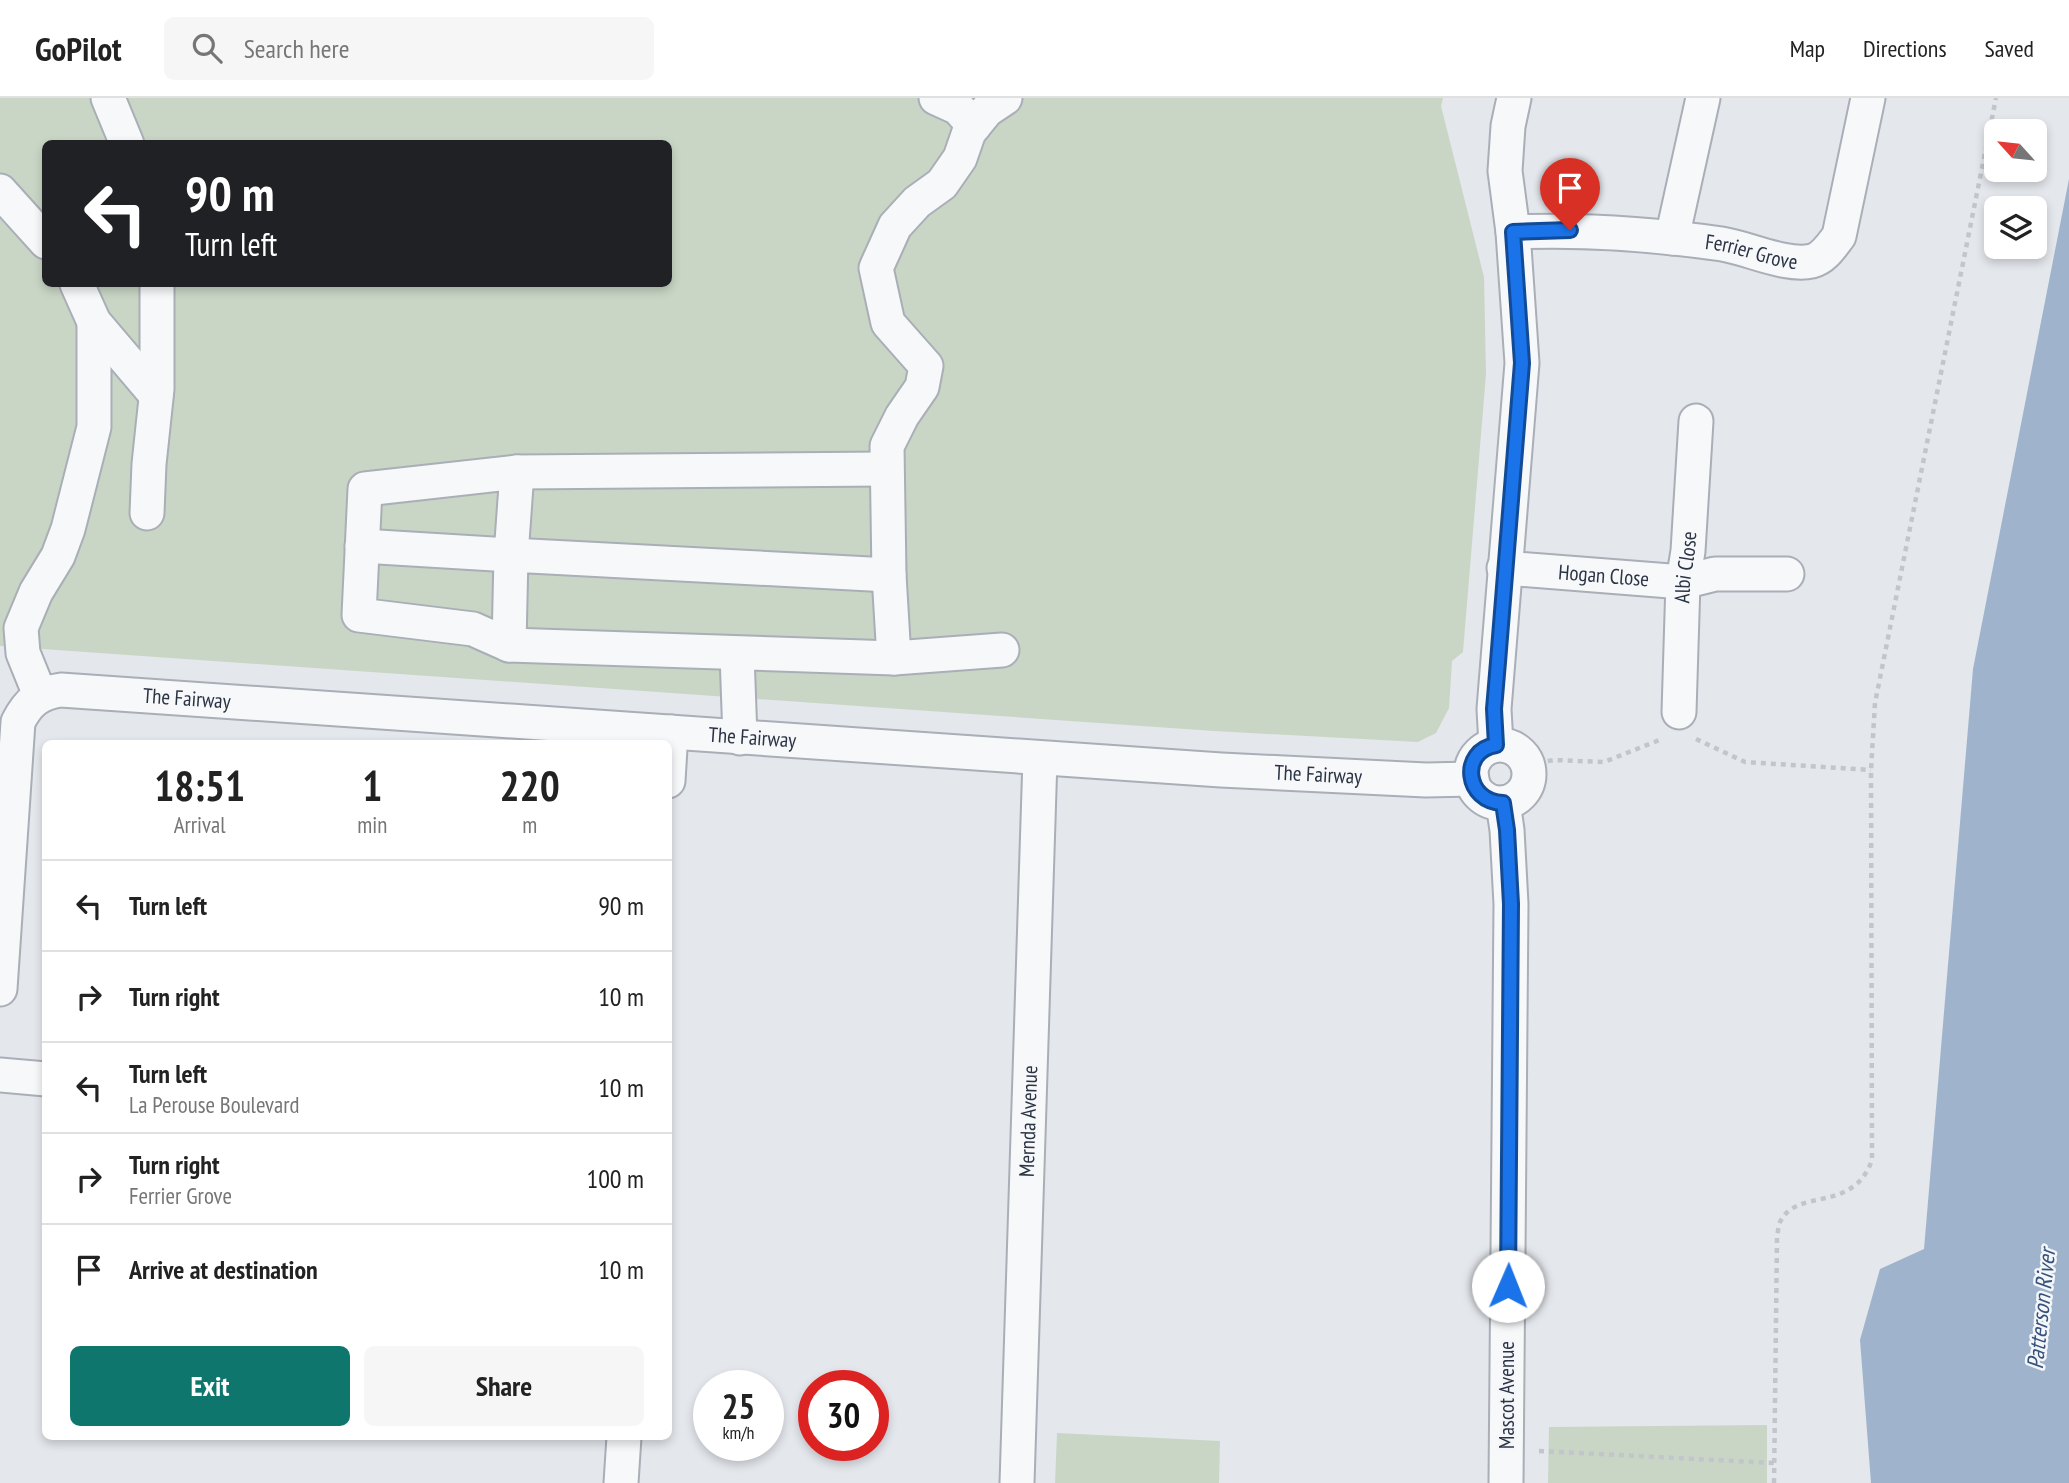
<!DOCTYPE html>
<html lang="en">
<head>
<meta charset="utf-8">
<style>
  :root { --surface:#fff; --page:#f6f6f6; --text:#222; --muted:#767676; --line:#e0e0e0; --accent:#0f766e }
  body { margin:0; font-family:"PT Sans Narrow",sans-serif; background:var(--page); color:var(--text); height:100vh; display:flex; flex-direction:column; font-size:26px; white-space:nowrap }
  * { box-sizing:border-box; margin:0 }
  p { font-size:23px; color:var(--muted) }
  .icon { flex:none; width:38px; height:38px; fill:none; stroke:currentColor; stroke-width:2; stroke-linecap:round; stroke-linejoin:round }
  .map { position:relative; flex:1; overflow:hidden }
  .panel { position:absolute; left:42px; top:642px; width:630px; height:700px; display:flex; flex-direction:column; background:var(--surface); border-radius:10px; box-shadow:0 4px 10px #0003 }
  .panel>* { flex:none }
  .banner { position:absolute; left:42px; top:42px; width:630px; height:147px; border-radius:10px; box-shadow:0 4px 10px #0003; background:#202124; color:#fff; overflow:hidden }
  .needle { width:46px; rotate:297deg }
  .tools { position:absolute; left:1984px; top:21px; display:grid; gap:14px }
  .tools a { display:grid; place-items:center; width:63px; height:63px; border-radius:10px; background:var(--surface); box-shadow:0 4px 10px #0003; font-size:35px }
  .speed { position:absolute; left:693px; top:1272px; display:flex; gap:14px; font-size:35px; font-weight:700; text-align:center }
  .speed>* { display:grid; place-content:center; width:91px; height:91px; border-radius:50%; background:var(--surface); box-shadow:0 4px 10px #0003; line-height:1 }
  .speed small { font-size:18px; font-weight:400 }
  .speed .limit { border:10px solid #d22; background:#fff; color:#111 }
  .pin { position:absolute; display:grid; place-items:center; width:60px; height:60px; color:#fff; margin:-72px -30px; border-radius:50% 50% 50% 0; rotate:-45deg; box-shadow:0 0 7px #0007 }
  .pin .icon { rotate:45deg }
  .me { position:absolute; width:77px; margin:-38px; rotate:1deg; stroke-linejoin:round; filter:drop-shadow(0 0 5px #0008) }
  .turn { display:flex; align-items:center; gap:24px; height:147px; padding:0 28px; font-size:32px }
  .turn .icon { width:91px; height:91px; stroke-width:2.5 }
  .turn b { display:block; font-size:49px; line-height:60px }
  .eta { display:flex; justify-content:space-evenly; align-items:center; height:119px; text-align:center }
  .eta b { font-size:42px; font-weight:800; line-height:49px }
  .primary-button { display:flex; gap:14px; margin-top:auto; padding:14px 28px }
  .primary-button a { flex:1; height:80px; border-radius:10px; background:var(--accent); color:#fff; font-size:28px; font-weight:800; line-height:80px; text-align:center }
  .primary-button a+a { background:var(--page); color:var(--text) }
  ul { padding:0; list-style:none }
  li { display:flex; align-items:center; gap:21px; height:91px; padding:0 28px; border-top:2px solid var(--line) }
  li div { flex:1 }
  li b { display:block; font-size:26px }
  li em { font-style:normal }
  header { display:flex; align-items:center; gap:42px; box-sizing:border-box; height:98px; padding:0 35px; background:var(--surface); border-bottom:2px solid var(--line) }
  header strong { font-size:33px }
  nav { display:flex; gap:38px; margin-inline-start:auto; font-size:24px }
  .search { width:490px; height:63px; background:var(--page); display:flex; align-items:center; gap:18px; box-sizing:border-box; padding:0 24px; border-radius:10px; color:var(--muted); font-size:26px }
  .map>svg:first-child { display:block }
  .green { fill:#c9d6c5; fill-rule:evenodd }
  .water { fill:#9fb4cc }
  .lines { fill:none; stroke-linecap:round; stroke-linejoin:round }
  .minor-casing { stroke:#a9aeb7; stroke-width:37 }
  .path { stroke:#c2c5cb; stroke-width:4.5; stroke-dasharray:5 5; stroke-linecap:butt }
  .minor { stroke:#f7f8fa; stroke-width:33 }
  .route-casing { stroke:#114b97; stroke-width:18 }
  .route { stroke:#1a73e8; stroke-width:12 }
  .labels { text-anchor:middle; stroke-width:5; stroke-linejoin:round; paint-order:stroke }
  .street-label { font-size:21px; fill:#2b3445; stroke:#f4f6f9 }
  .water-label { font-size:23px; font-style:italic; fill:#34527a; stroke:#f4f6f9 }
</style>
</head>
<body>
<header>
<strong>GoPilot</strong>
<div class="search"><svg class="icon" aria-label="search" viewBox="0 0 24 24"><circle cx="10" cy="10" r="6"/><path d="M15 15l6 6"/></svg>Search here</div>
<nav><a>Map</a><a>Directions</a><a>Saved</a></nav>
</header>
<div class="map">
<svg width="2069" height="1385" viewBox="0 0 2069 1385">
  <rect width="100%" height="100%" fill="#e4e7ec"/>
  <path class="green" d="M0,0h1443l-2,8 43,171 2,97 -23,278 -11,9 -3,47 -13,25 -18,9 -204,-11 -1214,-85zM46,46h622v140h-622z
    M1767,1327v58h-219l1,-56z
    M1057,1335l163,8 -1,42h-164z"/>
  <path class="water" d="M2069,81v1304h-198l-11,-143 20,-71 44,-20 49,-580z"/>
  <g class="lines">
    <defs>
      <g id="minor">
        <path d="M108,0l19,46"/>
        <path d="M936,0l22,10 16,18"/>
        <path d="M0,93l46,51"/>
        <path id="s1" d="M1513,134c70,-3 139,2 209,12 26,4 64,23 90,17 12,-3 20,-16 27,-25l29,-138"/>
        <path d="M1672,140l31,-140"/>
        <path d="M77,186l17,38 62,73"/>
        <path d="M886,371l-369,3 -152,17 -6,126 114,14 36,16 385,13 108,-8"/>
        <path d="M147,415l2,-49 8,-75v-105"/>
        <path d="M362,448l149,9 6,-83"/>
        <path id="s2" d="M1504,470l179,14 32,-8h72"/>
        <path d="M509,547l2,-90 378,20"/>
        <path d="M737,556l3,84"/>
        <path d="M894,560l-5,-83 -2,-129 15,-30 20,-29 4,-21 -38,-43 -12,-55 19,-42 22,-24 25,-18 18,-26 9,-26 18,-22 18,-12"/>
        <path d="M40,597l-17,-42 -2,-25 15,-36 22,-36 10,-27 26,-102v-105"/>
        <path id="s3" d="M1679,614l4,-130 5,-31 8,-130"/>
        <path d="M1496,647l-2,-36 28,-346 -9,-131 -8,-61 3,-45 6,-28"/>
        <circle cx="1500" cy="676" r="29"/>
        <path d="M668,683l3,-49"/>
        <path d="M1503,705l4,27 4,74 -5,579"/>
        <path id="s4" d="M0,891l18,-267c10,-20 21,-29 43,-32l1160,80 205,10 46,-1"/>
        <path d="M0,977l46,4"/>
        <path d="M621,1385l3,-46"/>
        <path id="s5" d="M1017,1385l23,-725"/>
      </g>
    </defs>
    <use href="#minor" class="minor-casing"/>
    <path class="path" d="M1696,641l49,23 126,8
      M1528,666l26,-4 50,2 58,-23
      M1539,1353l235,12
      M1774,1385l3,-245c1,-5 1,-12 3,-16 17,-35 73,-8 92,-62l-1,-390 4,-67 121,-605"/>
    <use href="#minor" class="minor"/>
  </g>
  <g class="lines">
    <defs>
      <path id="route" d="M1508,1188l3,-382 -4,-74 -4,-27c-38,-1 -44,-52 -7,-58l-2,-36 4,-47 24,-299 -9,-131 57,-2"/>
    </defs>
    <use href="#route" class="route-casing"/>
    <use href="#route" class="route"/>
  </g>
  <g class="labels">
    <g class="street-label">
      <text dy="7" stroke="none"><textPath href="#s1" startOffset="240">Ferrier Grove</textPath></text>
      <text dy="7" stroke="none"><textPath href="#s3" startOffset="145">Albi Close</textPath></text>
      <text dy="7" stroke="none"><textPath href="#s2" startOffset="100">Hogan Close</textPath></text>
      <text dy="7" stroke="none"><textPath href="#s4" startOffset="450">The Fairway</textPath></text>
      <text dy="7" stroke="none"><textPath href="#s4" startOffset="1017">The Fairway</textPath></text>
      <text dy="7" stroke="none"><textPath href="#s4" startOffset="1584">The Fairway</textPath></text>
      <text dy="7" stroke="none"><textPath href="#s5" startOffset="362">Mernda Avenue</textPath></text>
      <text transform="translate(1507 1297) rotate(-90)" y="7">Mascot Avenue</text>
    </g>
    <g class="water-label">
      <text transform="translate(2041 1211) rotate(-84)" y="8">Patterson River</text>
    </g>
  </g>
</svg>
<div class="tools">
<a><svg class="needle" viewBox="-14 -14 28 28"><path d="M0-13l5 13h-10z" fill="#e53935"/><path d="M0 13l5-13h-10z" fill="#767676"/></svg></a>
<a><svg class="icon" aria-label="layers" viewBox="0 0 24 24"><path d="M12 4l9 5-9 5-9-5zM3 14l9 5 9-5"/></svg></a>
</div>
<div class="speed"><div>25<small>km/h</small></div><div class="limit">30</div></div>
<div class="pin" style="left:1570px;top:132px;background:#d93025"><svg class="icon" aria-label="arrive" viewBox="0 0 24 24"><path d="M6 21V4h12l-3 4 3 4H6"/></svg></div>
<svg class="me" style="left:1508px;top:1188px" viewBox="-20 -20 40 40"><circle r="19" fill="#fff"/><path d="M0-13L10 11 0 6-10 11z" fill="#1a73e8"/></svg>
<div class="banner">
<div class="turn"><svg class="icon" aria-label="left" viewBox="0 0 24 24"><path d="M17 20v-9H6M10 6l-5 5 5 5"/></svg><div><b>90 m</b>Turn left</div></div>
</div>
<section class="panel">
<div class="eta">
<div><b>18:51</b><p>Arrival</p></div>
<div><b>1</b><p>min</p></div>
<div><b>220</b><p>m</p></div>
</div>
<ul>
<li><svg class="icon" aria-label="left" viewBox="0 0 24 24"><path d="M17 20v-9H6M10 6l-5 5 5 5"/></svg><div><b>Turn left</b></div><em>90 m</em></li>
<li><svg class="icon" aria-label="right" viewBox="0 0 24 24"><path d="M7 20v-9h11M14 6l5 5-5 5"/></svg><div><b>Turn right</b></div><em>10 m</em></li>
<li><svg class="icon" aria-label="left" viewBox="0 0 24 24"><path d="M17 20v-9H6M10 6l-5 5 5 5"/></svg><div><b>Turn left</b><p>La Perouse Boulevard</p></div><em>10 m</em></li>
<li><svg class="icon" aria-label="right" viewBox="0 0 24 24"><path d="M7 20v-9h11M14 6l5 5-5 5"/></svg><div><b>Turn right</b><p>Ferrier Grove</p></div><em>100 m</em></li>
<li><svg class="icon" aria-label="arrive" viewBox="0 0 24 24"><path d="M6 21V4h12l-3 4 3 4H6"/></svg><div><b>Arrive at destination</b></div><em>10 m</em></li>
</ul>
<div class="primary-button"><a>Exit</a><a>Share</a></div>
</section>
</div>
</body>
</html>
